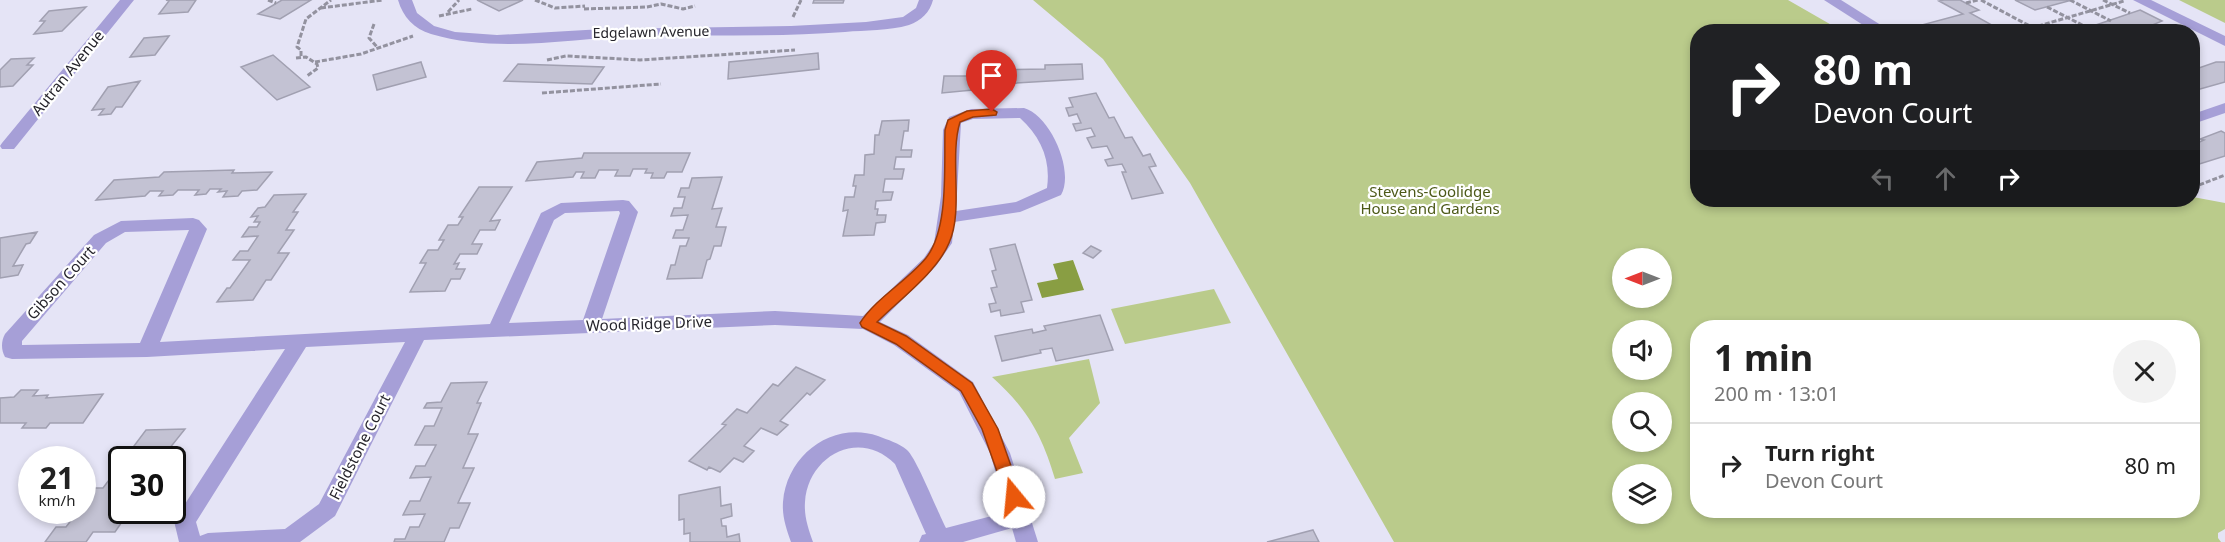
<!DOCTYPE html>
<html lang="en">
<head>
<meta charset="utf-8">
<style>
  :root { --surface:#fff; --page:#f2f2f2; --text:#222; --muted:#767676; --line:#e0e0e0 }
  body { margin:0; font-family:"Noto Sans",sans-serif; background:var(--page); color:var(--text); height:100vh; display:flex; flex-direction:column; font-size:22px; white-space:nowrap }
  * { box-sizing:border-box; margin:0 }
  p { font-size:20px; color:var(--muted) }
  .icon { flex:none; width:33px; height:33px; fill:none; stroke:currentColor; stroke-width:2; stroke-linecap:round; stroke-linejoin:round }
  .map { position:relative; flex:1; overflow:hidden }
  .details { position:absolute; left:1690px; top:320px; width:510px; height:198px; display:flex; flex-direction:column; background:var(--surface); border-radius:24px; box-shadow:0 3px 9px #0003 }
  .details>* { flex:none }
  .hud { position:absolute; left:1690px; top:24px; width:510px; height:183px; border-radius:24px; box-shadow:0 3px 9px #0003; background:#202124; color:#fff; overflow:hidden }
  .needle { width:39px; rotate:270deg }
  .buttons { position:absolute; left:1612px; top:248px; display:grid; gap:12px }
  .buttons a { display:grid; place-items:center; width:60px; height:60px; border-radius:50%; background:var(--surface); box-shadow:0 3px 9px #0003; font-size:30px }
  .speed { position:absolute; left:18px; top:446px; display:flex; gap:12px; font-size:30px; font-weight:700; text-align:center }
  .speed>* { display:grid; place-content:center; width:78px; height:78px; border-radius:50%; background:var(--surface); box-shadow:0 3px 9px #0003; line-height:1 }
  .speed small { font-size:15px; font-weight:400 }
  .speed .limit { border:3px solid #111; border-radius:9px; background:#fff; color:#111 }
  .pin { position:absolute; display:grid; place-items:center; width:51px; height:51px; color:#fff; margin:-62px -26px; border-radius:50% 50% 50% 0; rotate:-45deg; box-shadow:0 0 6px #0007 }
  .pin .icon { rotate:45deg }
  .me { position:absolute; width:66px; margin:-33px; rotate:343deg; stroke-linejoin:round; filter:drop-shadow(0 0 4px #0008) }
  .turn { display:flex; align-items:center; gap:21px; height:126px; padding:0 24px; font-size:27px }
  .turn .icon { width:78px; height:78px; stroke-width:2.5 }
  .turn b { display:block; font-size:42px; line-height:51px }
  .lanes { display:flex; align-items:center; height:57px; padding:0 24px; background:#0003; justify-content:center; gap:30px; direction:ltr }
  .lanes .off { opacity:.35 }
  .round { display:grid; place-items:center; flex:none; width:63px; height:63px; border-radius:32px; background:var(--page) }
  .summary { display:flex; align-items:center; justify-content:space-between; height:102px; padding:0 24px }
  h1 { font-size:36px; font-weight:700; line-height:45px }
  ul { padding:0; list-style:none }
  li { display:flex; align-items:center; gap:18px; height:84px; padding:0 24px; border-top:2px solid var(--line) }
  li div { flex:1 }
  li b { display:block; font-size:22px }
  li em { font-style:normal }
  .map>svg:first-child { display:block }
  .green { fill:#bacb8b; fill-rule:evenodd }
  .water { fill:#899e43 }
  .building { fill:#c3c2d3; stroke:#a1a0b1; stroke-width:1.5 }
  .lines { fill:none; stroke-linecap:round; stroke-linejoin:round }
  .path { stroke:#93929f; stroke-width:3; stroke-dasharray:5 2; stroke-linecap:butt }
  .street { fill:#a69fd7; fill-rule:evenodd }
  .route { fill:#ea580c; stroke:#983908; stroke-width:1.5 }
  .labels { text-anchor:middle; stroke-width:4.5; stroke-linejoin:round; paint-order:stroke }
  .far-street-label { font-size:14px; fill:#25242b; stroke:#fff }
  .street-label { font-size:15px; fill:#25242b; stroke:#fff }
  .park-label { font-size:15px; fill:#4c5918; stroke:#fff }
</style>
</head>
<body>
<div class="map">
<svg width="2225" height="542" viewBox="0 0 2225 542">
  <rect width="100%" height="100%" fill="#e5e4f6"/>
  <path class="green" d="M1033,0h755l54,31 -144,1v168h495v-3l32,6v326l-7,4v5l3,4h-827l-204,-359 -87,-124zM1623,258h39v39h-39zM1698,327h495v183h-495zM1623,330h39v39h-39zM1623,402h39v39h-39zM1623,474h39v39h-39z
    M2179,0h46v23z
    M1214,289l17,34 -106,21 -14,-35z
    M1089,359l11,44 -31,35 14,35 -28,6c-13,-44 -28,-71 -63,-102z"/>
  <path class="water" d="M1073,260l11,30 -42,8 -5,-15 21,-4 -5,-15z"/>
  <path class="building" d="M166,0h30l-8,12 -29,2 10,-13z
    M282,0h29l-31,19 -22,-5z
    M477,0h46l-24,11z
    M814,0h30l-1,3h-30z
    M1944,0h16l19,10 -9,3 20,11 -27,8h-52l11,-3 -4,-3 45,-12 -24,-13z
    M2015,0h57l-37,10z
    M86,7l-24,24 -28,3 11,-13h-5l9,-10z
    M2140,10l22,11 -26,11 -58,-1z
    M169,36l-14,19 -25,2 14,-19z
    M818,53l1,16 -91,10 1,-17z
    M273,55l37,32 -33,13 -36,-33z
    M34,58l-7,7h6l-20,21 -13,1v-17l11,-11z
    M421,62l5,15 -49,13 -4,-15z
    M2216,62h9v20l-32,9v-21z
    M518,64l86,3 -12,17 -88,-3z
    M1082,64l1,15 -100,6v4l-41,4 2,-17h23v-2l16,-1v-3l62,-1v-4z
    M140,81l-18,26h-6l-5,7 -12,1 5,-6 -12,1 16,-23z
    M1096,93l13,25 5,-1 11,21 7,-1 11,19 7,-2 6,12 -7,1 14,26 -31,6 -10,-27h4l-4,-8 -14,2 -3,-6 8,-2 -6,-12 -15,2 -5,-10 8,-2 -4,-8 -15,3 -3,-7 8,-1 -4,-9 -8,2 -3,-8 7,-1 -4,-9z
    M909,120l-1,11h-4l-3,19h11l-1,7h-15l-2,12h10l-2,10h-17l-2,13h10l-2,8 -15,1 -1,8h3l-1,6h9l-1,7 -9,1 -2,12 -31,1 5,-26 -5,1 2,-14h9l2,-11h-3l2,-11h9l1,-20 9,-1 1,-19h4l3,-14z
    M2221,131l4,2v23l-32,10v-21l11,-5 -4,-1z
    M584,153h106l-8,19h-15l-3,6h-13l2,-5h-8l2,-4h-14l-3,7h-15l3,-6h-19l-4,8h-14l3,-6h-8l-3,5 -47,4 11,-19 45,-4z
    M234,170l-2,3 40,-1 -15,18 -15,1 -4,5 -15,1 4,-6 -9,1 3,-3h-11l-4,5 -11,1 4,-5h-21l-5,5 -14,1 4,-5h-13l-5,5 -49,4 18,-20 45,-3 5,-5z
    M722,177l-10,32 10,-1 -6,19h10l-5,19h-7l-4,13 -3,1 -5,18 -35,1 4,-14h4l5,-19h6l3,-8h-16l3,-8h7l5,-15 -17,1 3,-8h8l3,-11h-7l3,-9h8l3,-10z
    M479,187h33l-22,34 10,-1 -5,10h-15l-8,14h10l-5,10h-17l-6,10 5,-1 -3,6h9l-5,10h-9l-6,12 -35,1 16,-29h-6l8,-13h10l6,-10h-5l9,-15h10l5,-8h-4z
    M306,194l-13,18h5l-12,18h8l-16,23h11l-18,27h-5l-13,20 -36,2 10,-14h3l20,-28h-17l7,-9h8l10,-15 -16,1 7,-10h8l3,-5h-6l4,-6 -7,1 7,-9 7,-1 9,-12z
    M37,232l-7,11 -4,1 -13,22 10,-1 -5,10 -18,3v-40z
    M1015,244l17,56 -11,2 3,10 -23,4 -1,-6 -9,2 -2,-8 7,-1 -5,-15 6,-1 -5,-16 4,-1 -6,-21z
    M1091,246l10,5 -8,7 -10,-5z
    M1100,315l13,35 -57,11 -4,-13 -12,2 1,3 -39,8 -7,-25 37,-7 1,4 13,-3 -2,-4z
    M796,367l29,13 -15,15 -3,-2 -27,28 8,4 -11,10 -16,-7 -17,18 10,5 -11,11 -9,-4 -14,14 -11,-5 -2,3 -18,-9 37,-36 -4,-1 15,-15 10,4 26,-29 5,2z
    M487,382l-10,21h4l-13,31h10l-15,34h11l-16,35h12l-11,25h-9l-6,14h-50l1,-3h10l5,-12h9l6,-13 -22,1 7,-14h10l11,-24 -21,1 6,-12h9l11,-21h-21l10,-19h9l8,-18h-18l3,-5 14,-1 10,-19z
    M21,390h17l-5,6 15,-1 -2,3 57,-4 -20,29h-33l-4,5h-24l4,-5h-26v-25l14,-1z
    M185,429l-24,30h-39v45l-9,12h13l-11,16h-22l-7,10h-41l11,-15h10l13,-17h3v-10l9,-12h12l12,-16h-5l14,-18h4l18,-24z
    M720,487l1,19 10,-2 1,12 -11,3 1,7h4l1,11 12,-3 1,8h-50v-9l-6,1v-15l-5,1v-25z
    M1313,530l6,12h-52z"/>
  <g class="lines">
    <path class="path" d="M268,0l8,3
      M535,0l20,8 30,-2
      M1981,0l60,32
      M2070,0l41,21
      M2103,0l27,13
      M1966,3l12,-3
      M2047,7l41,21
      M321,8l62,-8
      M584,9l63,-2 14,-3 22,5 12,-3
      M448,12l11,-12
      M439,16l33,-7
      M793,17l8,-17
      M374,24l-5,14 8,9
      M1977,28l7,4
      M2018,32l106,-31
      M301,56v-6l-4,-3 9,-28 25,-19
      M296,58l10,-1 11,7 1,4 -11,8
      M547,60l19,-4 74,4 155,-10
      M315,62l46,-8 52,-18
      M542,93l119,-9
      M2193,182l6,3 26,-10"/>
    <path class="street" d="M120,0h14l-120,149h-12l-2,-3 2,-3z
      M398,0h14l5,13 17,13 21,6 42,3 106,-6 188,-3 75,-4 37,-5 13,-9 3,-8h14c-3,12 -12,21 -24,25 -20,6 -44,5 -64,7 -68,5 -137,3 -205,4 -69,2 -142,18 -209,-2 -17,-5 -28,-17 -33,-34z
      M1824,0h17l51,32h-18z
      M2133,0h18l74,36v10z
      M2225,103v10l-32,11v-10z
      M1024,108c26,7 51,63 37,87l-41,17 -66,10 -2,21 -16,23 -56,56 28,13 65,47 37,71 28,89h-22l-4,-14 -49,14h-44l3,-7 4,-1 -31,-70c-35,-36 -87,-9 -90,38 -1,14 3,26 8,40h-22c-5,-14 -9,-26 -8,-40 4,-48 50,-81 95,-66 10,4 21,7 29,14 10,9 31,63 39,78l61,-16 -17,-59 -31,-61 -65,-47 -31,-16 -88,-4 -351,15 -89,176 -35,26h-121l-5,-21 111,-172 -138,8 -135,2 -7,-2c-4,-7 -4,-16 0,-23l89,-99 27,-14 72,-3 6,2 8,9 -47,113 330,-18 51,-111 20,-10 62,-3 6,1 9,11 -36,107 173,-8 88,5 61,-58 10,-15 7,-47 2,-66 6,-13 22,-8zM1020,118c21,19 31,42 27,70l-31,14 -60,9 5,-88 12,-4zM619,211l1,2 -37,107 -74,3 45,-103 11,-7zM189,230l-49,113 -118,2v-4l84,-98 19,-11zM405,342l-86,162 -34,25 -77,4 -8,3 -4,-14 110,-175z"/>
  </g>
  <path class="route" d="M992,109l5,3 -1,3 -23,2 -13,5c-11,36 4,88 -11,121 -12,29 -50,57 -72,79l29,14 66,47 26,46 24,68 -2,5 -6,2 -6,-2 -2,-5 -24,-68 -21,-38 -65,-47 -34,-17 -2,-4c16,-25 47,-42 66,-65 23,-29 18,-91 19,-128l3,-10 19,-9z"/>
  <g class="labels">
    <g class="far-street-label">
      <text transform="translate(651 32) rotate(-1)" y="5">Edgelawn Avenue</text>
    </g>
    <g class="street-label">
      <text transform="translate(68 73) rotate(-51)" y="5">Autran Avenue</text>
      <text transform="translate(61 283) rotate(-48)" y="5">Gibson Court</text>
      <text transform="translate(649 324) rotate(-2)" y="5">Wood Ridge Drive</text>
      <text transform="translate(360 447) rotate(-63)" y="5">Fieldstone Court</text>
    </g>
    <g class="park-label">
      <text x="1430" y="197">Stevens-Coolidge<tspan x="1430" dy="17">House and Gardens</tspan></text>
    </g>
  </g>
</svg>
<div class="buttons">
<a><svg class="needle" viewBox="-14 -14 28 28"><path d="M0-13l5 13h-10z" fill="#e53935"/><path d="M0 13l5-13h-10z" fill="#767676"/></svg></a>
<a><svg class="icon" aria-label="sound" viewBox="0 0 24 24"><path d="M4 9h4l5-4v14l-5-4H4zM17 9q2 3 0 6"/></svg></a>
<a><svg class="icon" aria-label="search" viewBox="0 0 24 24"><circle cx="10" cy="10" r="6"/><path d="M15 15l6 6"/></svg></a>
<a><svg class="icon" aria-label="layers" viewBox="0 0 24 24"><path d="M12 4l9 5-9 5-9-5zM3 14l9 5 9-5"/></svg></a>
</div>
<div class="speed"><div>21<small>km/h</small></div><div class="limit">30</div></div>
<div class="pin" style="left:992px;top:112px;background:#d93025"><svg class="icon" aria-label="arrive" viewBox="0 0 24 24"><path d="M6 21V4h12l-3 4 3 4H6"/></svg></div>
<svg class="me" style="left:1014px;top:497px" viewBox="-20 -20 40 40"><circle r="19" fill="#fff"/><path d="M0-13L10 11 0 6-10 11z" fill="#ea580c"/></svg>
<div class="hud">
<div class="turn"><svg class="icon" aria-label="right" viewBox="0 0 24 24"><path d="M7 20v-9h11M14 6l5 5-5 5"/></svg><div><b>80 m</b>Devon Court</div></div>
<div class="lanes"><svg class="icon off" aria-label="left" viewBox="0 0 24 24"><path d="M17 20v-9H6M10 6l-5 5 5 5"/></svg><svg class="icon off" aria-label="ahead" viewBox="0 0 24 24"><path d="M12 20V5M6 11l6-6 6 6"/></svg><svg class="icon" aria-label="right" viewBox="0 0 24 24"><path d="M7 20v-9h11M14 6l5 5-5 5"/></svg></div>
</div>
<section class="details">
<div class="summary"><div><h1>1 min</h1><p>200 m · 13:01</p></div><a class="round"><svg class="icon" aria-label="close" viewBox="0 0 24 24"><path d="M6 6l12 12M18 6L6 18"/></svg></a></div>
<ul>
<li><svg class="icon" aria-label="right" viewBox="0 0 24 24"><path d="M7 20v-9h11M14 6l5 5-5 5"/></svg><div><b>Turn right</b><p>Devon Court</p></div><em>80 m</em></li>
</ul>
</section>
</div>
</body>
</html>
